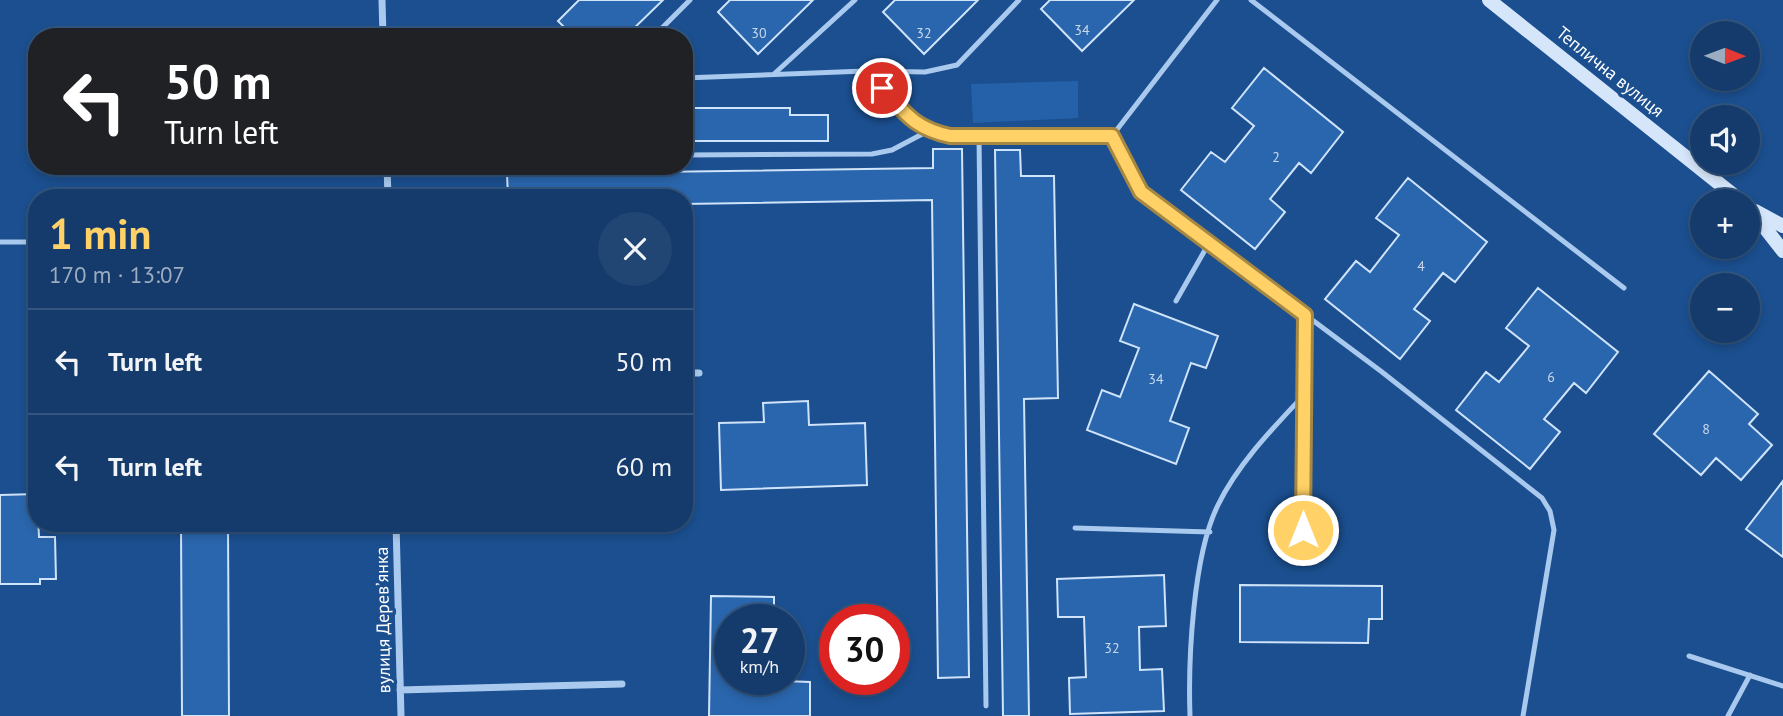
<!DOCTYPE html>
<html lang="en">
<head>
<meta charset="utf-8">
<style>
  :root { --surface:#143b6b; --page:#214673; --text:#f1f3f6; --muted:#9dadc1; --line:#33557e; --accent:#ffd166 }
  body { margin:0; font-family:"PT Sans",sans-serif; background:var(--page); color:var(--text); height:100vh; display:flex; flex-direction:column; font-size:26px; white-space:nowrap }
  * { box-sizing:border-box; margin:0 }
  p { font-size:23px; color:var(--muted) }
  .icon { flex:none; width:38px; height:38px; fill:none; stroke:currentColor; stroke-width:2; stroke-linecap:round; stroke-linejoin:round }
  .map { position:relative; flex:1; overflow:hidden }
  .drawer { position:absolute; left:28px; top:189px; width:665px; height:343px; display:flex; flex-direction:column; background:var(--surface); border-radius:28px; box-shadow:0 4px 10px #0003,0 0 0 2px var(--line) }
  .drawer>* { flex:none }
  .hud { position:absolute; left:28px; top:28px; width:665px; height:147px; border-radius:28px; box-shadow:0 4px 10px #0003,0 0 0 2px var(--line); background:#202124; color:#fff; overflow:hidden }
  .needle { width:46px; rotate:91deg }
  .buttons { position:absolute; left:1690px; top:21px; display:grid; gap:14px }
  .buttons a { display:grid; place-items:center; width:70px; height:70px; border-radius:50%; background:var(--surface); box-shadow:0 4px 10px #0003,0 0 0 2px var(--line); font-size:35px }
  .speed { position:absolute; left:714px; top:604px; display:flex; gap:14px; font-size:35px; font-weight:700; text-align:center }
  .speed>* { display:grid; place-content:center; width:91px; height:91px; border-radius:50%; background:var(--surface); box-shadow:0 4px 10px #0003,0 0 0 2px var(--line); line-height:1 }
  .speed small { font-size:18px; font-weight:400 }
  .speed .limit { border:10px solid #d22; background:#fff; color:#111 }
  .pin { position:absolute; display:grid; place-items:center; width:60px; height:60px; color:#fff; margin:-30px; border:4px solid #fff; border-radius:50%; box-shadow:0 2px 7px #0007 }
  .me { position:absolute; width:77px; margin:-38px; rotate:0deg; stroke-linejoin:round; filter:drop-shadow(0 0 5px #0008) }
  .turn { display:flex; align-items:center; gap:24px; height:147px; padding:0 21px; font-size:32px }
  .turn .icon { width:91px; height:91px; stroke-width:2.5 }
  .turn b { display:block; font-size:49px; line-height:60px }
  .round { display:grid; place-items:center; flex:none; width:74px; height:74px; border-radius:37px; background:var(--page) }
  .head { display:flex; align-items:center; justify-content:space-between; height:119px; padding:0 21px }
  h1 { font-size:42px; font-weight:600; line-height:52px; color:var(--accent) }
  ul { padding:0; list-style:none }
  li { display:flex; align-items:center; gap:21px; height:105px; padding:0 21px; border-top:2px solid var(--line) }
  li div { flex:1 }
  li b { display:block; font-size:26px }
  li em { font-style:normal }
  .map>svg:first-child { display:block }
  .green { fill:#2461a8 }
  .building { fill:#2a66ad; stroke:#cfe3fa; stroke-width:2 }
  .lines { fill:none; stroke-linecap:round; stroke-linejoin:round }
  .service { stroke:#a9c9ee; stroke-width:5 }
  .minor { stroke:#a9c9ee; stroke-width:7 }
  .secondary { stroke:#d6e6fa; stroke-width:14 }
  .route-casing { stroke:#a68842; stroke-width:18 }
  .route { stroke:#ffd166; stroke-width:12 }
  .labels { text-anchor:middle; stroke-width:7; stroke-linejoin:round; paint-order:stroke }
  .number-label { font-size:14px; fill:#cad9ea }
  .street-label { font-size:18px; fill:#fff; stroke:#1b4f8f }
</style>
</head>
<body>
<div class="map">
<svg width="1783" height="716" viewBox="0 0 1783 716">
  <rect width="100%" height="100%" fill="#1b4f8f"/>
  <path class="green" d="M1078,81v37l-105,5 -2,-39z"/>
  <path class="building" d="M579,0h84l-38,37h-51l-16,-16z
    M730,0h83l-55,54 -40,-42z
    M895,0h83l-54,54 -41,-42z
    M1050,0h84l-52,51 -41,-42z
    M1264,68l79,64 -32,41 -12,-10 -29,36 15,13 -30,37 -74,-59 30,-38 14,10 29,-36 -22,-18z
    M684,108h106v7h38v26h-144z
    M933,149h29l7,528 -31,1 -6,-478 -248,4v-6h-176l-1,-24 426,-6z
    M995,150h25l1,26h33l4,222 -34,1 5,317h-26z
    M1408,178l79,64 -32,40 -12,-9 -29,36 16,12 -30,38 -75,-60 31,-38 14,11 29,-37 -23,-17z
    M1538,288l80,64 -32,41 -12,-10 -30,36 16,13 -30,37 -74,-59 30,-38 13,10 30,-36 -23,-18z
    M1134,304l84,32 -12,32 -15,-5 -21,58 19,7 -13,36 -89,-34 15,-40 18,7 19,-49 -19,-7z
    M1709,371l49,43 -9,10 23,21 -31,35 -25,-22 -15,17 -47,-41z
    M808,401l1,24 56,-2 2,62 -146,5 -2,-67 45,-1 -1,-19z
    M1783,481v76l-37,-28z
    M37,494l2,43h16l1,42h-16v5h-40v-89z
    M181,523h47l1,193h-47z
    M1164,575l2,51 -27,1 1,43 22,-1 2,42 -94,3 -1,-36 17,-1 -2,-60h-26l-1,-38z
    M1240,585l142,1v33h-13l-1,24 -128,-1z
    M711,596l63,1v23h-44v59l80,3v34h-101z"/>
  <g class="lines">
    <path class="service" d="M1251,0l373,288
      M653,37l37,-37
      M865,71l60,1 32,-7 62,-65
      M774,74l81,-74
      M684,78l181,-7c16,17 42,52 63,60 37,15 138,2 184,5l29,56 241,180 160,126 8,13 4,19 -31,186
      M1112,136l105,-136
      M979,137l7,569
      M684,155l188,-1 20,-4 36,-19
      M0,242h37
      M1176,301l33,-58
      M1075,528l135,4
      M1689,656l94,30
      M1190,716c-2,-56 3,-161 28,-211 20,-41 54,-76 85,-109l2,-81
      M1728,716l22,-41"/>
    <path class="minor" d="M382,0l1,37
      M387,166l1,32
      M684,373h15
      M396,523l5,193
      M1303,530v-134
      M400,690l222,-6"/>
    <path class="secondary" d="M1489,0l252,201
      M1750,209l33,42
      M1755,211l28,15"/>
  </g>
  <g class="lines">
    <defs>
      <path id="route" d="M882,88c24,26 32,40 68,48h162l29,56 164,123 -2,215"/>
    </defs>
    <use href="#route" class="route-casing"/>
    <use href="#route" class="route"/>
  </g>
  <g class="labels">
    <g class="number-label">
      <text x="1082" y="35">34</text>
      <text x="759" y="38">30</text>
      <text x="924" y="38">32</text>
      <text x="1276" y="162">2</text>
      <text x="1421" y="271">4</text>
      <text x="1551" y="382">6</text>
      <text x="1156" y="384">34</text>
      <text x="1706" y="434">8</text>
      <text x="1112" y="653">32</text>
    </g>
    <g class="street-label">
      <text transform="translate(1610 72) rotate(39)" y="6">Теплична вулиця</text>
      <text transform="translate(383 620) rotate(-91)" y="6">вулиця Деревʼянка</text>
    </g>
  </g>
</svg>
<div class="buttons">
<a><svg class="needle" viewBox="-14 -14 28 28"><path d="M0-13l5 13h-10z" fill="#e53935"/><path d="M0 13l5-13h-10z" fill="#9dadc1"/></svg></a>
<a><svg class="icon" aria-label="sound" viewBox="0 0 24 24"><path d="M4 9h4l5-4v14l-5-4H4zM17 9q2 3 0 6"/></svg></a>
<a>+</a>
<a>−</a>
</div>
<div class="speed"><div>27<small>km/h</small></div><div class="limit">30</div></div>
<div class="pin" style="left:882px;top:88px;background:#d93025"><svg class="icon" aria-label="arrive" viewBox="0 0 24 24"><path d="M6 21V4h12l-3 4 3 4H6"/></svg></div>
<svg class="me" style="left:1303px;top:530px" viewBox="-20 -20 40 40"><circle r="17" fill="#ffd166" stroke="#fff" stroke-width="3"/><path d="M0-11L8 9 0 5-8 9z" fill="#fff"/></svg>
<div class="hud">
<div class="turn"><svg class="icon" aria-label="left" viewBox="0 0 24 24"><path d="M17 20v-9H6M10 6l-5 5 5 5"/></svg><div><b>50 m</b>Turn left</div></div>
</div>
<section class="drawer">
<div class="head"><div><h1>1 min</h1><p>170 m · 13:07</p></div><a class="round"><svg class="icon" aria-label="close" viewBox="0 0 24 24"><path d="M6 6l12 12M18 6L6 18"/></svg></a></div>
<ul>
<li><svg class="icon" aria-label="left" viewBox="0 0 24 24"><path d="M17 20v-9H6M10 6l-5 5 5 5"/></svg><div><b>Turn left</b></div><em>50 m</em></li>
<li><svg class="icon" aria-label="left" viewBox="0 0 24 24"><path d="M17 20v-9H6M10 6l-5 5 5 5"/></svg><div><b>Turn left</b></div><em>60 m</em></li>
</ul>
</section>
</div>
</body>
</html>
